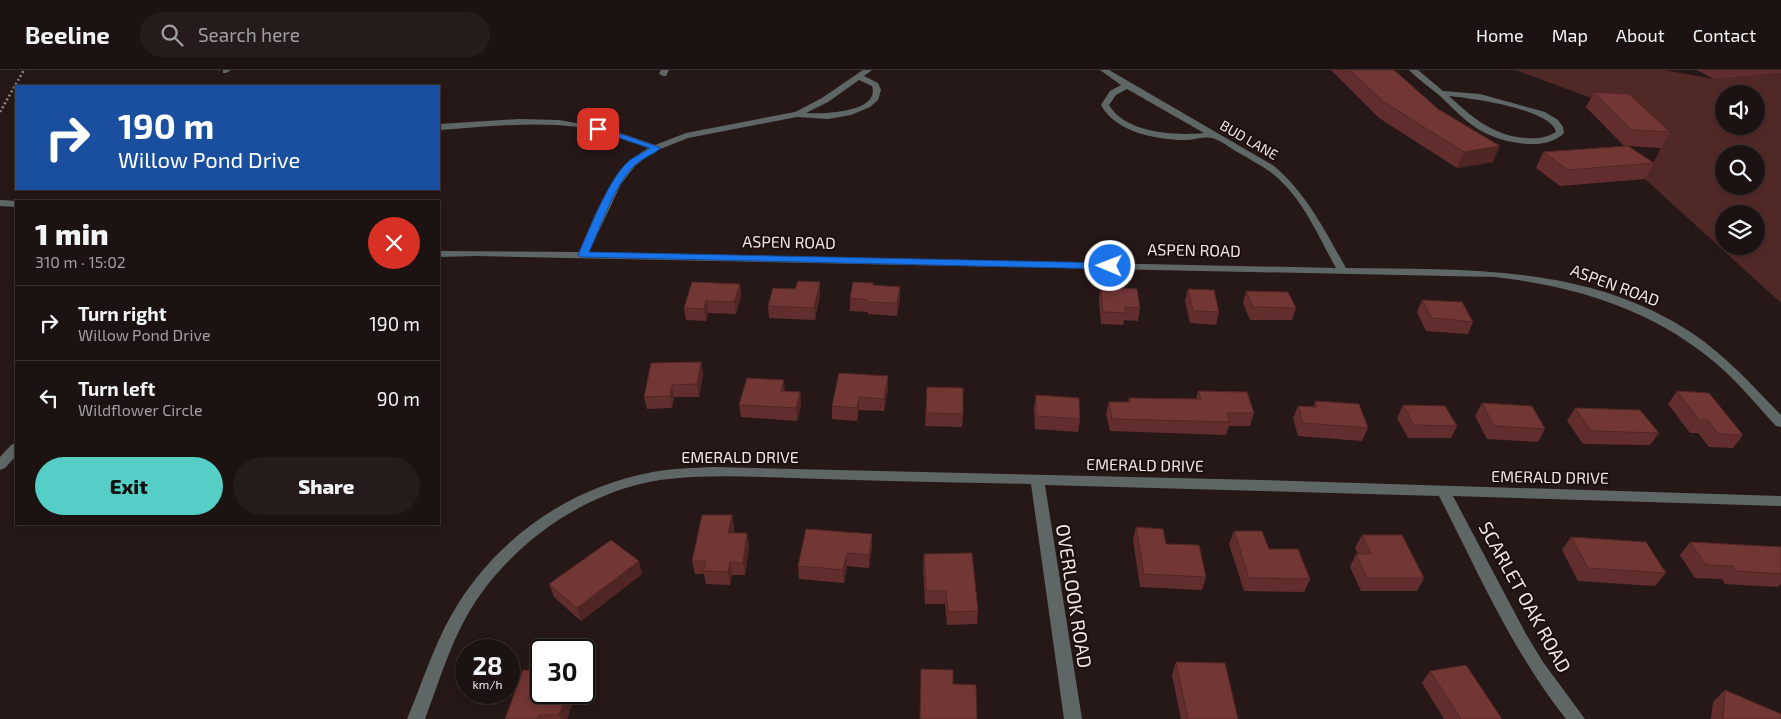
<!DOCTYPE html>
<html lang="en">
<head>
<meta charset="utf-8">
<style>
  :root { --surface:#1c1211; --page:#251b1a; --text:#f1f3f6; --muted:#a09e9f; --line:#3a3231; --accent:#55cec5 }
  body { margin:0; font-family:"Exo 2",sans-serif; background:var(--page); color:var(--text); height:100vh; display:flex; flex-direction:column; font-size:19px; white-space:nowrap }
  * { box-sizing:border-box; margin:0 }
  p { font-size:16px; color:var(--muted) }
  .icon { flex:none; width:28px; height:28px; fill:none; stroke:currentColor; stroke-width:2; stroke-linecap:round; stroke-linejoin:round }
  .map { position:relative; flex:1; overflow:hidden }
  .drawer { position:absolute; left:15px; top:130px; width:425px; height:325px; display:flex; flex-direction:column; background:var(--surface); border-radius:0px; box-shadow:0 2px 8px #0003,0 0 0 1px var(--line) }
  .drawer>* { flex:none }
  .guide { position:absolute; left:15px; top:15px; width:425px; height:105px; border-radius:0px; box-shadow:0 2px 8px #0003,0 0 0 1px var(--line); background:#1a4fa0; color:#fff; overflow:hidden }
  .controls { position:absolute; left:1715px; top:15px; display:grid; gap:10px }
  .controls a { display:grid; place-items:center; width:50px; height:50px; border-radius:50%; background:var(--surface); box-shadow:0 2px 8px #0003,0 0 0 1px var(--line); font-size:25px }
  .speed { position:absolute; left:455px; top:569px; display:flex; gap:10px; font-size:25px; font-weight:700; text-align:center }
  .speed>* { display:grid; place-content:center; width:65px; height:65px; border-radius:50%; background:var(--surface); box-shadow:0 2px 8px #0003,0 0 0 1px var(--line); line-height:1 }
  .speed small { font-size:12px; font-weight:400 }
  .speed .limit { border:2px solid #111; border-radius:8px; background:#fff; color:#111 }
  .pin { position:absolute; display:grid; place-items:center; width:42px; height:42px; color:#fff; margin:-21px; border-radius:10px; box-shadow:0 2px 8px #0006 }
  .me { position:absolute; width:55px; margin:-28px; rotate:271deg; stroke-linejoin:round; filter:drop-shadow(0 0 4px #0008) }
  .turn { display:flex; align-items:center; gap:18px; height:105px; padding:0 20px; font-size:22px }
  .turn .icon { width:65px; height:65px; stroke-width:2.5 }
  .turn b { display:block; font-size:35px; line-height:42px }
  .round { display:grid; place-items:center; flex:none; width:52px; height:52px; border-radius:26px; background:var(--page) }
  .summary { display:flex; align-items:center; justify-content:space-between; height:85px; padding:0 20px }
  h1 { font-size:30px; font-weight:800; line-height:38px }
  .cta { display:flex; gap:10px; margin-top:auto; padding:10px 20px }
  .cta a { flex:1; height:58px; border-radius:30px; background:var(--accent); color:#111; font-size:20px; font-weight:800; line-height:58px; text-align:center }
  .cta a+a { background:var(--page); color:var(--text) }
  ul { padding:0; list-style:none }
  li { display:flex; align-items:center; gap:15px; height:75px; padding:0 20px; border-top:1px solid var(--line) }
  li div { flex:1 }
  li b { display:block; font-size:19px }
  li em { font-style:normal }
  header { display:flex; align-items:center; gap:30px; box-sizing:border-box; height:70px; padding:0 25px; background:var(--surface); border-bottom:1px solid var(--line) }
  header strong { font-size:24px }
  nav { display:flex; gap:28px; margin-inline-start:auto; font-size:18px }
  .search { width:350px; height:45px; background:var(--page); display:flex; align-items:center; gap:12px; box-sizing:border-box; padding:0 18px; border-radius:28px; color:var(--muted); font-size:19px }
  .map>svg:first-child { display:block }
  .green { fill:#502927; fill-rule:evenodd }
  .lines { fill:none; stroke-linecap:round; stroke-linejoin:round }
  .path { stroke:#928685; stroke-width:2.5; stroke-dasharray:2 2.5; stroke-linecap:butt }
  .minor { fill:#5f6766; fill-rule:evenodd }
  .wall { fill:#622e2d }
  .shaded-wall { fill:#502624 }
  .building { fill:#723634; stroke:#502624 }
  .route { fill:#1a73e8; stroke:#114b97 }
  .labels { text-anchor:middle; stroke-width:4; stroke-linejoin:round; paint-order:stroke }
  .far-street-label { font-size:14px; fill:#f0e6e5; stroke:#1c0f0e }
  .street-label { font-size:16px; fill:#f0e6e5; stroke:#1c0f0e }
  .near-street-label { font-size:19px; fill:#f0e6e5; stroke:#1c0f0e }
</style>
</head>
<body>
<header>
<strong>Beeline</strong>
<div class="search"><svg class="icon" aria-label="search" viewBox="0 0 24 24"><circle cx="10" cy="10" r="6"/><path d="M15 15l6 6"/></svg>Search here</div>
<nav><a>Home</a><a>Map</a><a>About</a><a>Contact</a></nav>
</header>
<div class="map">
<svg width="1781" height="649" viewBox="0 0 1781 649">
  <rect width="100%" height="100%" fill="#261817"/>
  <path class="green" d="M1516,0h148l50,9 67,-6v230l-136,-124 16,-31 -40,-39zM1724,24h32v32h-32zM1724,84h32v32h-32zM1724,144h32v32h-32z"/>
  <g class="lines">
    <path class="path" d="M0,42l24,-42"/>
    <path class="minor" d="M223,0h8l-5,3h-3z
      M661,0h8l-3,6h-3l-4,-2z
      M863,0h9l-8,6 14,7 3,7 -3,10 -8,7 -19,8 -23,4 -31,-2 -109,21 -35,14 -18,14 -14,18 -32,68 747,16c-19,-34 -35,-74 -67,-97 -10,-7 -20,-12 -30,-18 -8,-4 -18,-13 -27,-15 -7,-2 -19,2 -27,2 -28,0 -70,-8 -84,-35l9,-14 11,-6 -21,-15h9l165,96c33,28 51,65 72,102 120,2 241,-4 346,65 34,23 61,53 89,82v12l-5,-1c-22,-24 -43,-50 -69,-70 -62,-49 -135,-70 -212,-79l-1018,-21 -38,1v-6l140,1c17,-38 31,-82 69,-104 -23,-8 -46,-17 -70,-21 -46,-6 -93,0 -139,3v-6l80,-5 40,1 50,9 46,16 31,-12 109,-21 27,-14zM859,10l13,6c9,27 -52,28 -66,27l22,-11zM1127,19l77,44c-29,3 -79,0 -95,-28l7,-10z
      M1409,0h9l25,21 37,3 65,18 13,8 5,7 1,6c-18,19 -60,10 -81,-1 -17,-9 -30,-24 -44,-37 -10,-8 -21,-16 -30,-25zM1449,26c21,2 103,13 107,36 -10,6 -19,7 -30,6 -33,-2 -54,-21 -77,-42z
      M0,130l17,1 -1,6 -16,-1z
      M16,373v13l-11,12 -5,2v-13l11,-12z
      M714,397l546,13 521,16v10l-328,-10 73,138 17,28 42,57h-19c-54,-68 -88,-147 -127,-223l-394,-11 37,234h-18l-33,-235c-69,-1 -139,-3 -208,-5 -54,-1 -109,-6 -163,1 -71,11 -139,57 -180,115 -27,38 -39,82 -55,124h-18c15,-35 26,-72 45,-105 42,-74 117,-127 201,-142 20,-4 41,-4 61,-5z"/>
  </g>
  <path class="wall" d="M1331,0h63l99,92 -36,6 -78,-50z
    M1697,0h84v3l-67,6z
    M1594,22l76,40 -9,16 -33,-2 26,17 -9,16 -85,7 -24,-18 7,-16 81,-6 -38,-39z
    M820,212v12l-5,26 -46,-2 -1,-12 27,-17z
    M740,214l1,12 -5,18 -28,-1 -2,8 -20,-1 -2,-12z
    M873,215l27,2v12l-3,17 -29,-2v-2l-18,-1v-13z
    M1101,217l39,21 -2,13 -14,-1 -1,5 -22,-1 -2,-25z
    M1188,219l31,23 -3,13 -26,-2 -5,-22z
    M1246,221l50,17 -4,12h-42l-7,-17z
    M1422,230l51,22 -5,12 -42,-3 -9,-19z
    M701,292l2,12 -4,23h-25l-2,11 -25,1 -3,-12z
    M888,306v13l-4,22 -25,-1 -2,11 -25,-2v-13z
    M927,317l36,27 -1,13 -37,-1z
    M785,321l15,1 1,12 -4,17 -56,-4 -2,-12z
    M1198,321l56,22 -4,13h-21l-3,9 -116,-4 -4,-17 3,-12h19l1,-4 67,1z
    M1677,321l66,44 -10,13 -24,-1 -11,-14h-8l-22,-29z
    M1036,325l44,24 -2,13 -43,-3 -1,-21z
    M1315,331l53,27 -6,13 -64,-5 -5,-18 5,-12 15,1z
    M1482,333l63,26 -7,13 -51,-3 -12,-23z
    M1403,335l54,21 -6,12h-43l-11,-20z
    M1575,338l84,25 -9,12 -67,-1 -16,-23z
    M732,445l2,13 -1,5 16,13 -4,29h-13l-2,10 -24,-1 -2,-10h-9l-3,-13z
    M1136,457l30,17 40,33 -4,13 -62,-3 -7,-47z
    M1234,461l35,18 41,30 -6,13 -60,-1 -15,-47z
    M1362,465l62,43 -7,13h-56l-11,-24 6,-13h2l-3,-6z
    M1571,467l95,36 -11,13 -77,-5 -16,-31z
    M1690,472l91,5v37l-4,3 -52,-3 -3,-5 -27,-1 -15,-23z
    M872,477l-3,21 -22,-2 -3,17 -45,-4 -1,-13z
    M924,484l54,57 -1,13 -30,1 -2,-21h-20l-2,-37z
    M642,504l-61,47 -27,-24 -5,-13z
    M1176,592l62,57h-57l-9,-44z
    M1430,601l72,48h-58l-22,-36z
    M1725,620l56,29h-70l2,-17z
    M576,622l-9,27h-62z"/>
  <path class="shaded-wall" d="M1500,76l-7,16 -36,6 7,-16z
    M820,212v12l-5,26 -1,-12z
    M740,214l1,12 -5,18 -2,-12z
    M900,217v12l-3,17v-13z
    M706,231l2,12 -2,8 -2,-12z
    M701,292l2,12 -4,23 -2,-13z
    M888,306v13l-4,22v-12z
    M784,310l1,13 -4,-2z
    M672,315l2,12 -2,11 -2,-12z
    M800,322l1,12 -4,17 -1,-13z
    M859,327v13l-2,11v-13z
    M732,445l2,13 -4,18 -2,-13z
    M747,463l2,13 -4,29 -2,-12z
    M872,464v13l-3,21v-13z
    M847,483v13l-3,17 -1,-13z
    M639,491l3,13 -61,47 -4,-13z
    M730,492l2,13 -2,10 -2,-13z
    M567,622h9l-9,27h-6l-2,-4z"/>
  <path class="building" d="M1350,0h44l44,39 62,37 -36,6 -80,-50z
    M1594,22l35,2 41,38 -38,-2z
    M1628,76l26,17 -86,7 -25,-18z
    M798,211l22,1 -6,26 -46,-2 5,-18 22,1z
    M692,212l48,2 -6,18 -28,-1 -2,8 -20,-1z
    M853,212l20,1v2l27,2 -3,16 -30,-1 1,-2 -18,-2z
    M1101,217l36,2 3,19 -15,-1v6l-22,-1z
    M1188,219l26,1 5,22 -26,-1z
    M1246,221l42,1 8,16 -43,-1z
    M1422,230l40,2 11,20 -41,-4z
    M701,292l-4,22 -25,1 -2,11 -26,1 7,-34z
    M839,303l49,3 -4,23 -25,-2 -2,11 -25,-2z
    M747,308l37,2 -3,11 19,1 -4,16 -57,-3z
    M927,317l36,1v26l-37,-1z
    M1198,321l49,1 7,21h-27l3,9 -118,-3 -3,-17h21l-1,-4 72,1z
    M1677,321l32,2 34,42 -25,-1 -10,-14h-9z
    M1036,325l43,3 1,21 -44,-3z
    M1315,331l44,3 9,24 -65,-5 -5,-17 19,1z
    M1482,333l50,3 13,23 -51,-3z
    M1403,335l42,1 12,20 -43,-1z
    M1575,338l65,2 19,23 -68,-2z
    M702,445h30l-4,18h19l-4,30 -13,-1 -2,10 -25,-1 3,-10h-14z
    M1136,457l27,2 3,15 33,1 7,32 -62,-3z
    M806,459l66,5 -3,21 -22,-2 -4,17 -45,-4z
    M1234,461h28l7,18h29l12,30 -61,-1z
    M1362,465h40l22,43h-57l-11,-24h15z
    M1571,467l75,5 20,31 -78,-5z
    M611,470l28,21 -62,47 -28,-24z
    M1690,472l91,5v27l-45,-3 -3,-5 -27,-1z
    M972,483l6,58 -30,1 -2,-21h-20l-2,-37z
    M1176,592l49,1 13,56h-50z
    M1466,595l36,54h-41l-31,-48z
    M921,599l32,1v14l23,1 1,34h-57z
    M523,600l18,1v21h26l-8,23h-20l-2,4h-32z
    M1725,620l56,24v5h-58z"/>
  <path class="route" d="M598,56l63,22c-8,7 -19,10 -26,17 -21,20 -34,61 -46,87l521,11 4,3 -4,3 -530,-12 -2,-2c12,-26 31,-78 52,-95 6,-4 14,-8 20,-12l-55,-18 -1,-1z"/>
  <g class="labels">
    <g class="far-street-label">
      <text transform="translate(1249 70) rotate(30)" y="5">BUD LANE</text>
    </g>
    <g class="street-label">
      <text transform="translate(789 172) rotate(1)" y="6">ASPEN ROAD</text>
      <text transform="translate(1194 180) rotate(1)" y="6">ASPEN ROAD</text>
      <text transform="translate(1615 215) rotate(20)" y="6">ASPEN ROAD</text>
      <text x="740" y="393">EMERALD DRIVE</text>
      <text transform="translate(1145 395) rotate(1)" y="6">EMERALD DRIVE</text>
      <text transform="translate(1550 407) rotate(1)" y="6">EMERALD DRIVE</text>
    </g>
    <g class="near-street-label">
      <text transform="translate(1074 526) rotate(81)" y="7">OVERLOOK ROAD</text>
      <text transform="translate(1525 527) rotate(61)" y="7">SCARLET OAK ROAD</text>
    </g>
  </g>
</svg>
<div class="controls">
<a><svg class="icon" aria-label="sound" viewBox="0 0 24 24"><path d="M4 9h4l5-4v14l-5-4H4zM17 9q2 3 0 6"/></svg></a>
<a><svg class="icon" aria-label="search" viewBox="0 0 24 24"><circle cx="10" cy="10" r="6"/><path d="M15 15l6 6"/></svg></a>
<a><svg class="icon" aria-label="layers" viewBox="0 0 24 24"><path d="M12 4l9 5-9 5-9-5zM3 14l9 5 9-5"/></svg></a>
</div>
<div class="speed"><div>28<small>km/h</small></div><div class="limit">30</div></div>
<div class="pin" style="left:598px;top:59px;background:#d93025"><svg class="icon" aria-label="arrive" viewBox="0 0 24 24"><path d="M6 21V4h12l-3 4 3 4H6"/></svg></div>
<svg class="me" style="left:1110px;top:196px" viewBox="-20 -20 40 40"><circle r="17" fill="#1a73e8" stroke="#fff" stroke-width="3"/><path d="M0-11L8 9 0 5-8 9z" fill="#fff"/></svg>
<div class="guide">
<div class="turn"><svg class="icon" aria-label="right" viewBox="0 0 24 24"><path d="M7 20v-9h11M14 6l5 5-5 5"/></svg><div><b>190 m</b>Willow Pond Drive</div></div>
</div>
<section class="drawer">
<div class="summary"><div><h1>1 min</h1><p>310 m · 15:02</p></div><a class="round" style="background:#d93025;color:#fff"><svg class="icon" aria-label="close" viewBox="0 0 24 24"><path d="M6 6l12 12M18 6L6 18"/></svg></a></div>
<ul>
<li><svg class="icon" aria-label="right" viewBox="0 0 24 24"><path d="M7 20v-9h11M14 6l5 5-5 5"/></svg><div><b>Turn right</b><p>Willow Pond Drive</p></div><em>190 m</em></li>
<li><svg class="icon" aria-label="left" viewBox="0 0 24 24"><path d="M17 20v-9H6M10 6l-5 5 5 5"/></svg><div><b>Turn left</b><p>Wildflower Circle</p></div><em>90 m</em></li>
</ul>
<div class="cta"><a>Exit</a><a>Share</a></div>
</section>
</div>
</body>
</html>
